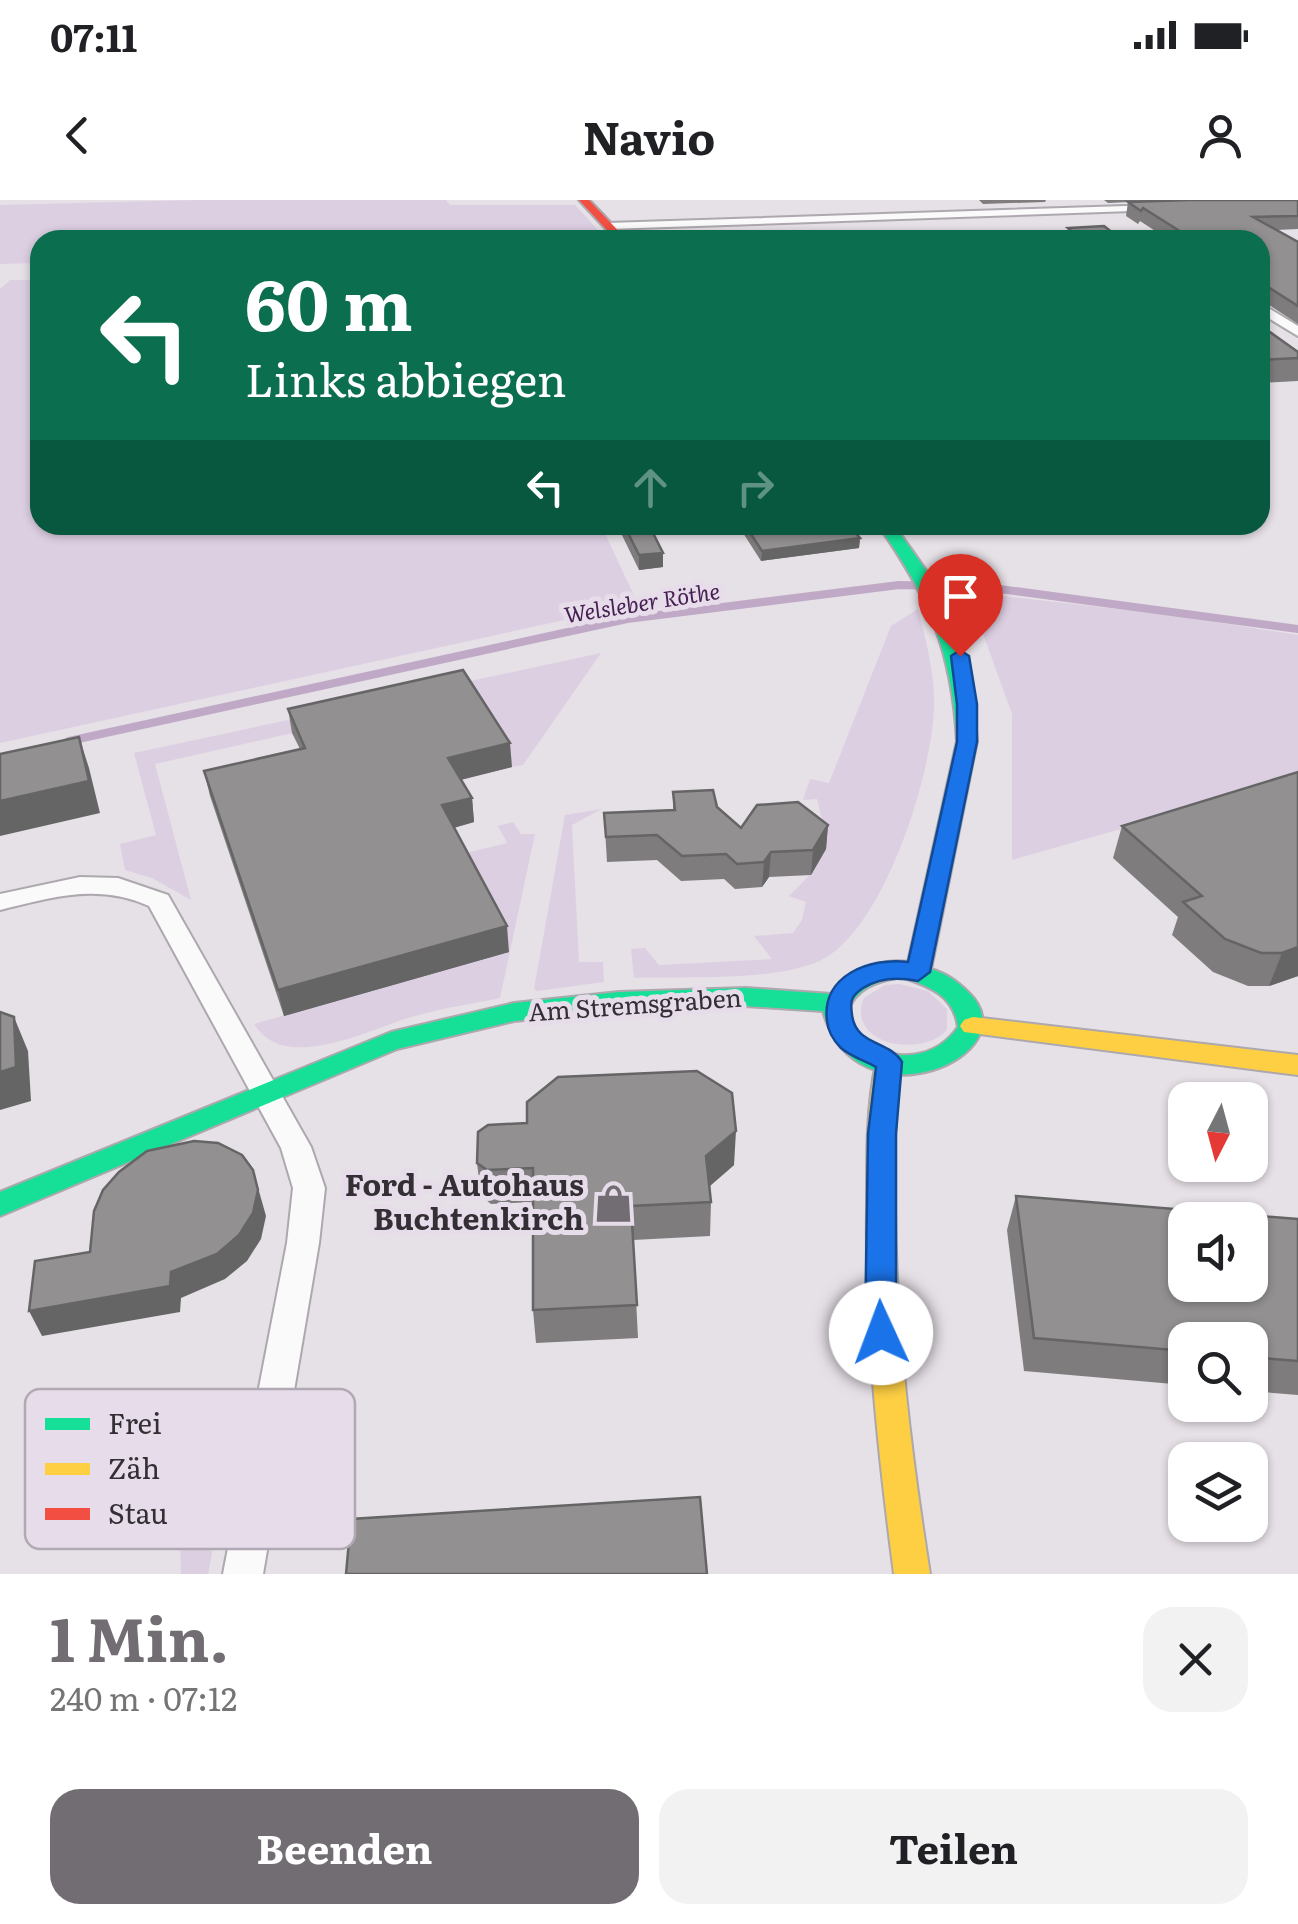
<!DOCTYPE html>
<html lang="de">
<head>
<meta charset="utf-8">
<style>
  :root { --surface:#fff; --page:#f2f2f2; --text:#202124; --muted:#757577; --accent:#726d73 }
  body { margin:0; font-family:Literata,serif; background:var(--page); color:var(--text); height:100vh; display:flex; flex-direction:column; font-size:38px; white-space:nowrap }
  * { box-sizing:border-box; margin:0 }
  p { font-size:32px; color:var(--muted) }
  .icon { flex:none; width:55px; height:55px; fill:none; stroke:currentColor; stroke-width:2; stroke-linecap:round; stroke-linejoin:round }
  .map { position:relative; height:1374px; overflow:hidden }
  .drawer { display:flex; flex-direction:column; background:var(--surface); flex:1 }
  .drawer>* { flex:none }
  .banner { position:absolute; left:30px; top:30px; width:1240px; height:305px; border-radius:30px; box-shadow:0 2px 8px #0004; background:#0b6e4f; color:#fff; overflow:hidden }
  .needle { width:65px; rotate:186deg }
  .buttons { position:absolute; left:1168px; top:882px; display:grid; gap:20px }
  .buttons a { display:grid; place-items:center; width:100px; height:100px; border-radius:20px; background:var(--surface); box-shadow:0 2px 8px #0004; font-size:50px }
  .pin { position:absolute; display:grid; place-items:center; width:85px; height:85px; color:#fff; margin:-102px -42px; border-radius:50% 50% 50% 0; rotate:-45deg; box-shadow:0 0 10px #0007 }
  .pin .icon { rotate:45deg }
  .me { position:absolute; width:110px; margin:-55px; rotate:358deg; stroke-linejoin:round; filter:drop-shadow(0 0 8px #0008) }
  .turn { display:flex; align-items:center; gap:35px; height:210px; padding:0 50px; font-size:45px }
  .turn .icon { width:130px; height:130px; stroke-width:2.5 }
  .turn b { display:block; font-size:70px; line-height:85px }
  .lanes { display:flex; align-items:center; height:95px; padding:0 50px; background:#0003; justify-content:center; gap:50px; direction:ltr }
  .lanes .off { opacity:.35 }
  .round { display:grid; place-items:center; flex:none; width:105px; height:105px; border-radius:30px; background:var(--page) }
  .headline { display:flex; align-items:center; justify-content:space-between; height:170px; padding:0 50px }
  h1 { font-size:60px; font-weight:700; line-height:75px; color:var(--accent) }
  .button { display:flex; gap:20px; margin-top:auto; padding:20px 50px }
  .button a { flex:1; height:115px; border-radius:30px; background:var(--accent); color:#fff; font-size:40px; font-weight:700; line-height:115px; text-align:center }
  .button a+a { background:var(--page); color:var(--text) }
  .status { display:flex; justify-content:space-between; align-items:center; height:70px; padding:0 50px; background:var(--surface); direction:ltr }
  .status svg { height:28px; fill:currentColor }
  header { display:flex; justify-content:space-between; align-items:center; height:130px; padding:0 50px; background:var(--surface); font-size:45px; font-weight:700 }
  .map>svg:first-child { display:block }
  .green { fill:#ddcfe2 }
  .lines { fill:none; stroke-linecap:round; stroke-linejoin:round }
  .stream { stroke:#bfa9c6; stroke-width:8 }
  .street-casing { stroke:#ada8ae; stroke-width:4 }
  .fast-casing { stroke:#ada8ae; stroke-width:4 }
  .slow-casing { stroke:#ada8ae; stroke-width:4 }
  .jam-casing { stroke:#ada8ae; stroke-width:4 }
  .street { fill:#fbfafb; fill-rule:evenodd }
  .fast { fill:#16e098; fill-rule:evenodd }
  .slow { fill:#ffcf43; fill-rule:evenodd }
  .jam { fill:#f24e42; fill-rule:evenodd }
  .wall { fill:#7e7c7d }
  .shaded-wall { fill:#666566 }
  .building { fill:#929091; stroke:#666566; stroke-width:2.5; fill-rule:evenodd }
  .route { fill:#1a73e8; stroke:#114b97; stroke-width:2.5 }
  .labels { text-anchor:middle; stroke-width:10; stroke-linejoin:round; paint-order:stroke }
  .far-water-label { font-size:22px; font-style:italic; fill:#462052; stroke:#e7ddea }
  .street-label { font-size:25px; fill:#332f34; stroke:#e7ddea }
  .near-poi-label { font-size:30px; font-weight:bold; fill:#332f34; stroke:#e7ddea; text-anchor:end }
  .key { fill:#e7ddea; stroke:#b1a9b3; stroke-width:2.5 }
  .key-label { font-size:28px; fill:#332f34 }
</style>
</head>
<body>
<div class="status"><b>07:11</b><svg viewBox="0 0 49 12"><path d="M0 12V9h3v3zM5 12V6h3v6zM10 12V3h3v9zM15 12V0h3v12zM26 1h20v11H26zM47 4h2v5h-2z"/></svg></div>
<header><svg class="icon" aria-label="back" viewBox="0 0 24 24"><path d="M15 5l-7 7 7 7"/></svg>Navio<svg class="icon" aria-label="person" viewBox="0 0 24 24"><circle cx="12" cy="8" r="4"/><path d="M4 21q1-7 8-7t8 7"/></svg></header>
<div class="map">
<svg width="1298" height="1374" viewBox="0 0 1298 1374">
  <rect width="100%" height="100%" fill="#e6e0e7"/>
  <path class="green" d="M196,0h250l4,5h125l32,35h-567v23l-40,1v-59z
    M10,80h30v245h561l37,79 -638,139v-454z
    M968,392l203,23 127,20v144l-286,81v-146z
    M918,409c7,29 16,60 16,90 2,67 -51,237 -117,263 -50,20 -129,14 -183,16l-3,-29 14,-1 14,17 113,-6 -18,-23 39,-3 9,-13 4,-18 -17,-6c38,-37 42,-45 28,-97l-14,1 7,-21 19,4 62,-157z
    M601,453l-78,112 -11,2 -47,-73 -310,70 36,136 -39,-22 -27,-8 -5,-26 36,-9 -22,-82z
    M602,609l-30,16 7,137h24l1,20 -67,9 -3,-2 31,-174z
    M513,622l8,12h14l-35,164c-28,6 -58,10 -85,18 -38,11 -82,34 -122,31 -16,-1 -30,-9 -39,-23l255,-72 -51,-97 49,-12 -9,-17z
    M899,784l29,7 19,18v21c-26,29 -102,14 -83,-32l21,-13z
    M230,1258l-22,116h-27l-3,-101z"/>
  <g class="lines">
    <path class="stream" d="M69,541l558,-122 272,-34 86,2 313,42"/>
    <defs>
      <path id="street" d="M1157,5l4,5 -553,19 -5,-3 5,-3z
        M1260,103l38,23v10l-38,-23z
        M80,677l38,1 50,17 143,252 14,41 -6,55 -56,331h-40l64,-331 6,-55 -12,-40 -132,-242c-51,-23 -97,-9 -149,4v-16z"/>
      <path id="fast" d="M878,325h16l36,51 25,50 19,83 3,32 -46,228c16,5 26,12 38,24 63,62 -113,138 -146,18l-77,-5 -127,4 -105,11 -117,28 -397,167v-24l391,-160 123,-29 105,-11 127,-4 85,6c15,-23 50,-36 77,-32l49,-221c-5,-89 -28,-144 -79,-216zM901,777c29,9 53,19 57,50 -21,31 -64,38 -93,13 -8,-6 -12,-18 -18,-27 8,-25 30,-32 54,-36z"/>
      <path id="slow" d="M973,817l325,38v20l-334,-43 -4,-6 4,-6z
        M889,853l9,3 4,7c-9,48 -7,96 -7,145 1,123 16,245 35,366h-36c-16,-122 -29,-243 -27,-366 0,-49 -1,-97 9,-145l4,-7z"/>
      <path id="jam" d="M579,0h10l38,40h-11z"/>
    </defs>
    <use href="#street" class="street-casing"/>
    <use href="#fast" class="fast-casing"/>
    <use href="#slow" class="slow-casing"/>
    <use href="#jam" class="jam-casing"/>
    <use href="#street" class="street"/>
    <use href="#fast" class="fast"/>
    <use href="#slow" class="slow"/>
    <use href="#jam" class="jam"/>
  </g>
  <path class="wall" d="M979,0h67l-1,2 -62,2z
    M1104,0h194v29l-22,1 22,12v82l-38,-25v-59h-91l-29,-19 -2,3 -12,-8 2,-14 -20,1z
    M1068,28l54,12h-56z
    M1260,125l38,27v29l-38,2z
    M619,325h30l14,42 -24,3 -20,-41z
    M738,325h111l11,13 -1,10 -98,13z
    M288,509l224,58 -51,13 11,18 2,24 -20,6 55,124 -225,64 -74,-220 -6,-25 96,-22 -8,-16z
    M1298,572v204l-29,10h-21l-35,-14 -41,-37 6,-18 -65,-59 9,-32z
    M673,592l44,15 24,21 87,-3 -2,24 -15,26 -42,2 -7,10 -27,2 -11,-10 -43,2 -24,-21 -50,2 -3,-49 69,-3z
    M477,963l257,2 -24,21 1,16 -1,34 -77,4 5,98 -102,5 -3,-33v-108l-42,2 -10,-8z
    M1016,996l282,23v176l-48,-4v-51h-65v45l-161,-14 -17,-141z"/>
  <path class="shaded-wall" d="M860,338l-1,10 -98,13 1,-10z
    M663,353v14l-24,3v-15z
    M79,537l10,31 11,45 -100,23v-35z
    M510,543l2,24 -61,15 -3,-24z
    M472,598l2,24 -29,8 -3,-25z
    M828,625l-2,24 -15,26 2,-25z
    M771,652l-2,25 -7,10 2,-25z
    M507,726l2,26 -225,64 -6,-26z
    M1298,747v29l-29,10 13,-33z
    M14,817l14,34 3,50 -31,9v-38z
    M736,931l-2,34 -29,25 1,-34z
    M253,970l13,46 -5,23 -14,22 -22,18 -44,19 -1,14 -138,24 -13,-25z"/>
  <path class="building" d="M1190,0h108v16l-45,1 45,25v64l-38,-24v-42h-66l-51,-32 -2,3 -13,-9z
    M1104,26l18,14h-39l-15,-12z
    M1260,125l38,27v6l-38,2z
    M624,325h25l14,28 -24,2z
    M745,325h104l11,13 -98,13z
    M463,470l47,73 -62,15 24,40 -30,7 65,121 -229,64 -74,-219 101,-23 -17,-39z
    M79,537l10,44 -89,20v-47z
    M1298,572v175l-16,6h-21l-36,-14 -42,-37 19,-6 -80,-70z
    M713,590l4,17 24,21 16,-23 41,-3 30,23 -15,25 -42,2 -7,10 -27,2 -11,-10 -44,2 -25,-21 -51,2 -2,-24 71,-3 -2,-18z
    M0,812l14,5 2,50 -16,5z
    M697,871l35,22 4,38 -30,25 5,46 -80,4 6,99 -104,5v-142l-46,2 -10,-7 1,-31 10,-7 39,-2v-21l31,-25z
    M194,941l24,2 24,12 11,15 5,20 -5,23 -14,22 -22,19 -46,18 -1,14 -141,25 6,-50 55,-9 4,-41 9,-21 16,-18 28,-21z
    M1016,996l282,23v142l-48,-4v-17h-65v11l-151,-13zM1185,1020h65v65h-65z
    M700,1297l7,77h-361l5,-55z"/>
  <path class="route" d="M960,450l9,6 8,48v38l-47,230 -12,9c-19,-4 -38,-4 -55,7 -12,8 -13,13 -11,27 4,31 37,25 50,47l-6,72v199l-4,10 -11,4 -11,-4 -5,-10 3,-199 8,-67c-11,-6 -26,-11 -35,-19 -8,-8 -13,-17 -14,-27 -6,-45 42,-64 81,-59l49,-220v-38l-6,-48z"/>
  <defs>
    <symbol id="shop-bare" viewBox="-9 -9 18 18"><path d="M-5-2.5h2.3a2.7 3.5 0 0 1 5.4 0H5L5.5 6h-11ZM-1.5-2.5h3a1.5 2.3 0 0 0-3 0Z" fill="#726d73" stroke="#e7ddea" stroke-width="2.5" paint-order="stroke"/></symbol>
  </defs>
  <g fill-rule="evenodd">
    <use href="#shop-bare" x="586" y="976" width="55" height="55"/>
  </g>
  <g class="labels">
    <g class="far-water-label">
      <text transform="translate(642 403) rotate(-9)" y="8">Welsleber Röthe</text>
    </g>
    <g class="street-label">
      <text transform="translate(635 805) rotate(-4)" y="9">Am Stremsgraben</text>
    </g>
    <g class="near-poi-label">
      <text x="584" y="996">Ford - Autohaus<tspan x="584" dy="34">Buchtenkirch</tspan></text>
    </g>
  </g>
  <rect x="25" y="1189" width="330" height="160" rx="15" class="key"/>
  <rect x="45" y="1218" width="45" height="12" fill="#16e098"/>
  <rect x="45" y="1263" width="45" height="12" fill="#ffcf43"/>
  <rect x="45" y="1308" width="45" height="12" fill="#f24e42"/>
  <g class="key-label">
    <text x="108" y="1234">Frei</text>
    <text x="108" y="1279">Zäh</text>
    <text x="108" y="1324">Stau</text>
  </g>
</svg>
<div class="buttons">
<a><svg class="needle" viewBox="-14 -14 28 28"><path d="M0-13l5 13h-10z" fill="#e53935"/><path d="M0 13l5-13h-10z" fill="#757577"/></svg></a>
<a><svg class="icon" aria-label="sound" viewBox="0 0 24 24"><path d="M4 9h4l5-4v14l-5-4H4zM17 9q2 3 0 6"/></svg></a>
<a><svg class="icon" aria-label="search" viewBox="0 0 24 24"><circle cx="10" cy="10" r="6"/><path d="M15 15l6 6"/></svg></a>
<a><svg class="icon" aria-label="layers" viewBox="0 0 24 24"><path d="M12 4l9 5-9 5-9-5zM3 14l9 5 9-5"/></svg></a>
</div>
<div class="pin" style="left:960px;top:456px;background:#d93025"><svg class="icon" aria-label="arrive" viewBox="0 0 24 24"><path d="M6 21V4h12l-3 4 3 4H6"/></svg></div>
<svg class="me" style="left:881px;top:1133px" viewBox="-20 -20 40 40"><circle r="19" fill="#fff"/><path d="M0-13L10 11 0 6-10 11z" fill="#1a73e8"/></svg>
<div class="banner">
<div class="turn"><svg class="icon" aria-label="left" viewBox="0 0 24 24"><path d="M17 20v-9H6M10 6l-5 5 5 5"/></svg><div><b>60 m</b>Links abbiegen</div></div>
<div class="lanes"><svg class="icon" aria-label="left" viewBox="0 0 24 24"><path d="M17 20v-9H6M10 6l-5 5 5 5"/></svg><svg class="icon off" aria-label="ahead" viewBox="0 0 24 24"><path d="M12 20V5M6 11l6-6 6 6"/></svg><svg class="icon off" aria-label="right" viewBox="0 0 24 24"><path d="M7 20v-9h11M14 6l5 5-5 5"/></svg></div>
</div>
</div>
<section class="drawer">
<div class="headline"><div><h1>1 Min.</h1><p>240 m · 07:12</p></div><a class="round"><svg class="icon" aria-label="close" viewBox="0 0 24 24"><path d="M6 6l12 12M18 6L6 18"/></svg></a></div>
<div class="button"><a>Beenden</a><a>Teilen</a></div>
</section>
</body>
</html>
